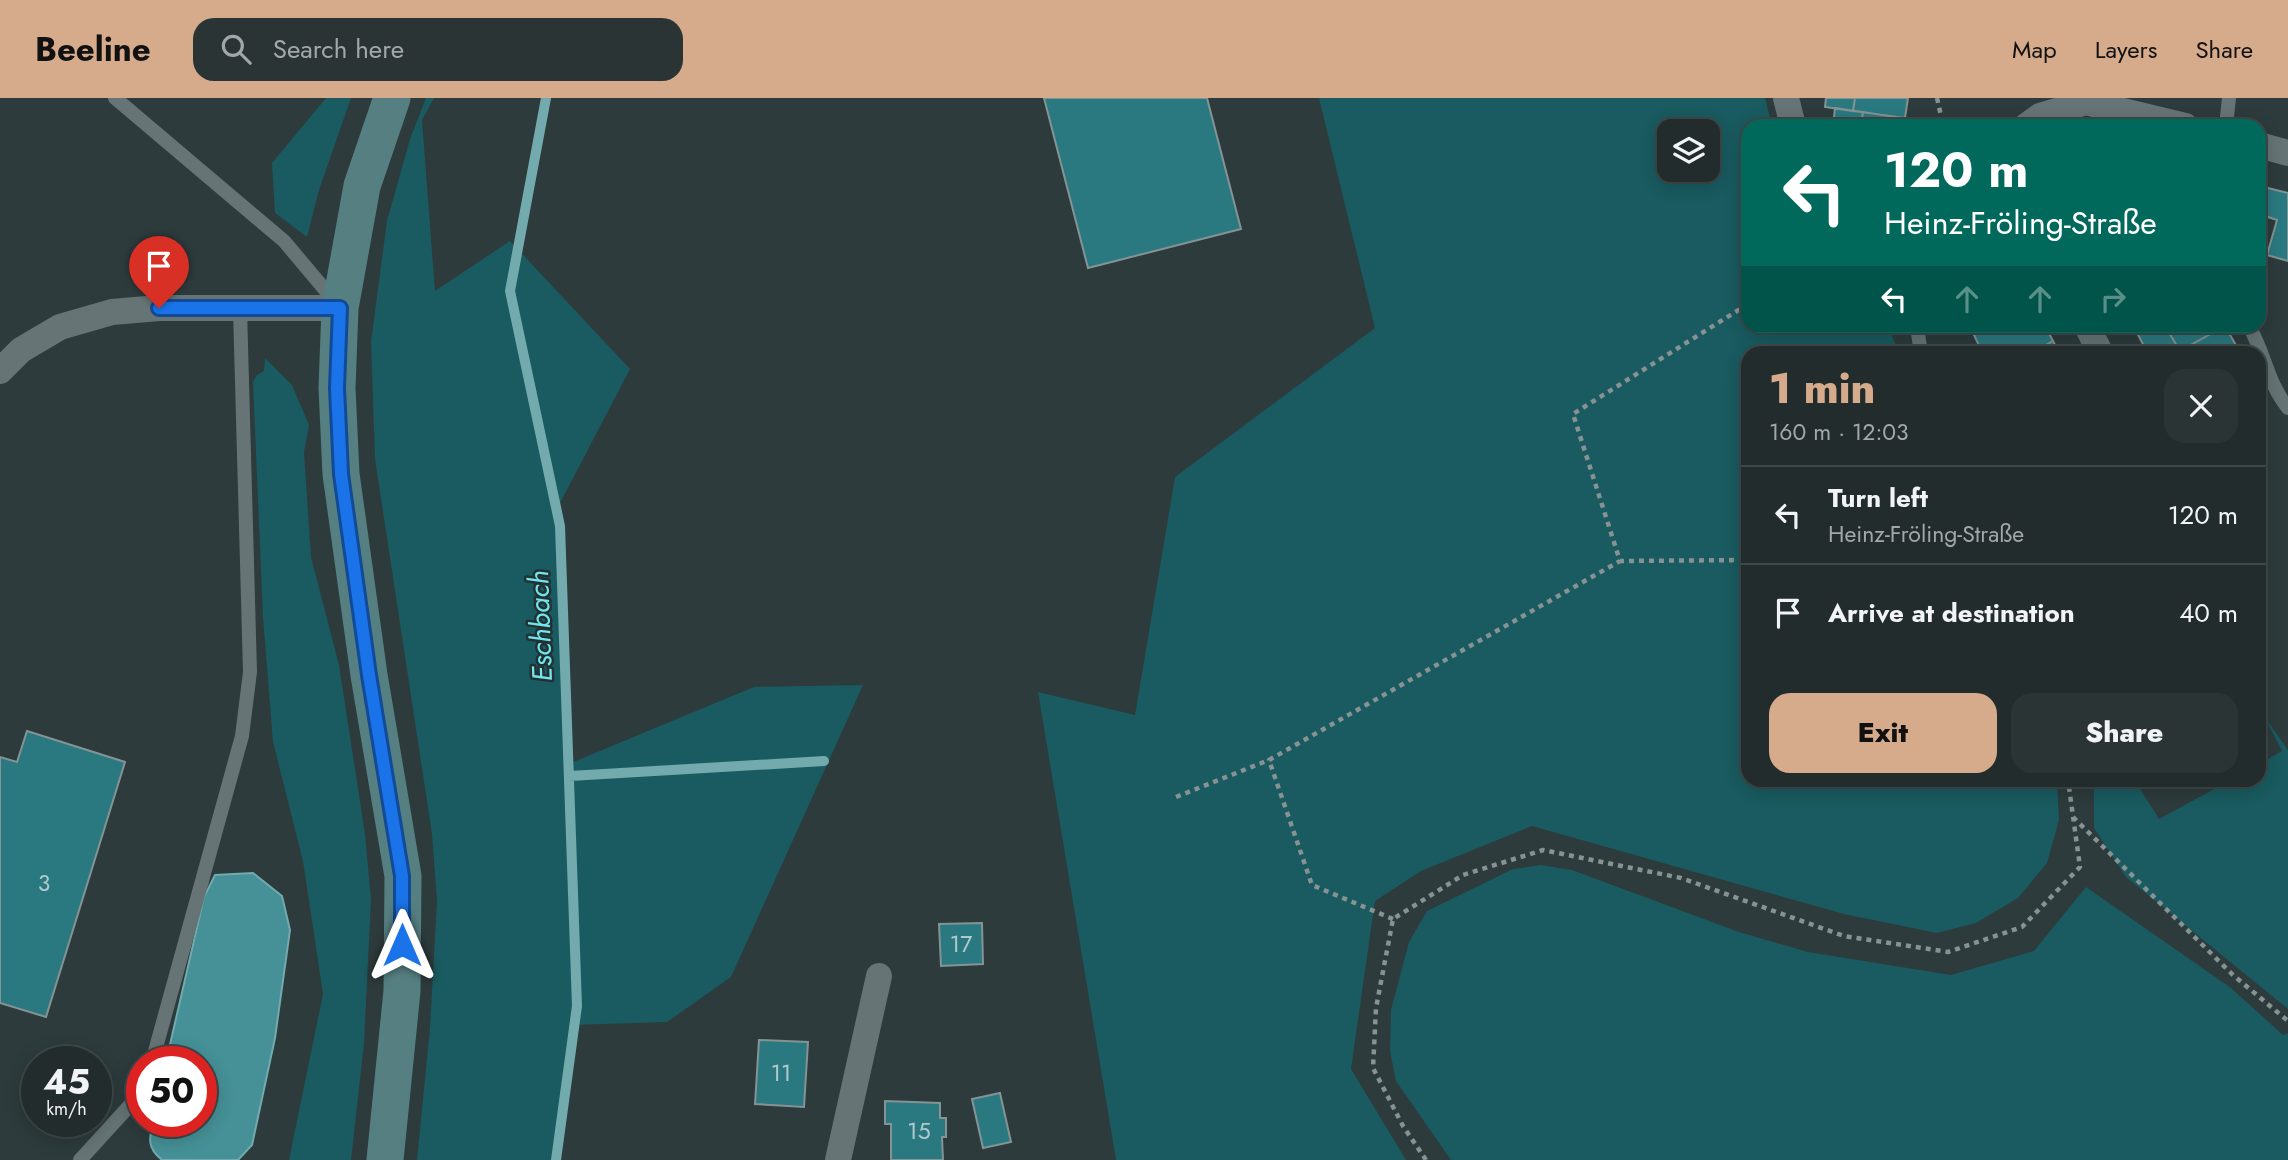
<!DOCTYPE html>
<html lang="en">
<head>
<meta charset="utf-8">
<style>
  :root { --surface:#222c2d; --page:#2a3435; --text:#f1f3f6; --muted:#a2a7aa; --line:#3f4849; --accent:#d6ab8b }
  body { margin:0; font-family:Jost,sans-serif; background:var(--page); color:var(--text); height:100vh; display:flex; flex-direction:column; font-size:26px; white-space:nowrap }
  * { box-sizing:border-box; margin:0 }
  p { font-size:23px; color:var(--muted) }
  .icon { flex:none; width:38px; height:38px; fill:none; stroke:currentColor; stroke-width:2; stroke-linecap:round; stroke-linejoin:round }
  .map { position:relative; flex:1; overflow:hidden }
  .panel { position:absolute; left:1741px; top:248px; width:525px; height:441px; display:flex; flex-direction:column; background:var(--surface); border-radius:21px; box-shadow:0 4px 18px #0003,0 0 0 2px var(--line) }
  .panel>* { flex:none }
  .top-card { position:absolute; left:1741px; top:21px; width:525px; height:214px; border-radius:21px; box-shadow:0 4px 18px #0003,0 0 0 2px var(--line); background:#00695c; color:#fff; overflow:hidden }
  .tools { position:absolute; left:1657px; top:21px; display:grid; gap:14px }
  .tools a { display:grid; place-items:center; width:63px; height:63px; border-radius:14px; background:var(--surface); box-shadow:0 4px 18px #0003,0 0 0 2px var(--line); font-size:35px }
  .speed { position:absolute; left:21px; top:948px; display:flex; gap:14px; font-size:35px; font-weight:700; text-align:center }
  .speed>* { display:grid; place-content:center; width:91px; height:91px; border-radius:50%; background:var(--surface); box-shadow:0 4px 18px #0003,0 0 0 2px var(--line); line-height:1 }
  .speed small { font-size:18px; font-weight:400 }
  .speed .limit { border:10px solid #d22; background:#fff; color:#111 }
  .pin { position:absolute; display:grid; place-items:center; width:60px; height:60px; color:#fff; margin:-72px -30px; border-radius:50% 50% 50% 0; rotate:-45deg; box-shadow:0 0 7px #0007 }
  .pin .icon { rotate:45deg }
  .me { position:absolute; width:77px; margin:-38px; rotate:0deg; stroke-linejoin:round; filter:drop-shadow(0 0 5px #0008) }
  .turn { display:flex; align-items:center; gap:24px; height:147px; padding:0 28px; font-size:32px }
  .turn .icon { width:91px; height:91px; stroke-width:2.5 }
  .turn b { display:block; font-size:49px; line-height:60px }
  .lanes { display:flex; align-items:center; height:66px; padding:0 28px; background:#0003; justify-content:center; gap:35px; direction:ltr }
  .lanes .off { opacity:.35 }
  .round { display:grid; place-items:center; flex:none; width:74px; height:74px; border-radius:21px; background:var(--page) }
  .headline { display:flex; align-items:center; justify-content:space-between; height:119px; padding:0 28px }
  h1 { font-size:42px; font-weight:800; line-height:52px; color:var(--accent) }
  .button { display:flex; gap:14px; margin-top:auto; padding:14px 28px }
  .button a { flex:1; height:80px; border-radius:21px; background:var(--accent); color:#111; font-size:28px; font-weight:800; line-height:80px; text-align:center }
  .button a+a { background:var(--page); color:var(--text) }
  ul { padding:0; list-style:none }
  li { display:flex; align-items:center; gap:21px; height:98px; padding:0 28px; border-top:2px solid var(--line) }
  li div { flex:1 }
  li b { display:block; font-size:26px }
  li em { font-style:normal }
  header { display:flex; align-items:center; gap:42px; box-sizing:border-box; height:98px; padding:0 35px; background:var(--accent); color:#111 }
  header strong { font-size:33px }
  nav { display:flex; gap:38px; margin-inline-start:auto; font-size:24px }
  .search { width:490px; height:63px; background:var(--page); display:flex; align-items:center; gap:18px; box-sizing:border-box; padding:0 24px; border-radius:21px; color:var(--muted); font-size:26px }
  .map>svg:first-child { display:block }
  .green { fill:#195b60; fill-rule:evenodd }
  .water { fill:#459197; stroke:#72aaae; stroke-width:2 }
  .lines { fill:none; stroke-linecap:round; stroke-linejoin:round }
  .stream { stroke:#72aaae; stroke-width:10 }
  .building { fill:#2b7980; stroke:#849394; stroke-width:2 }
  .path { stroke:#879293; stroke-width:4.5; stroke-dasharray:5 5; stroke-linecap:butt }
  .service { stroke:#667476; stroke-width:14 }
  .minor { stroke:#667476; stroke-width:26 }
  .secondary { stroke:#567f82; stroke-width:37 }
  .route-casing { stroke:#114b97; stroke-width:18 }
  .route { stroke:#1a73e8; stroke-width:12 }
  .labels { text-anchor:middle; stroke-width:5; stroke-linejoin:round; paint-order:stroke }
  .number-label { font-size:23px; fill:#b0c9cc }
  .water-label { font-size:28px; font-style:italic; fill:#72e6ef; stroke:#233132 }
</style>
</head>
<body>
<header>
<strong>Beeline</strong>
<div class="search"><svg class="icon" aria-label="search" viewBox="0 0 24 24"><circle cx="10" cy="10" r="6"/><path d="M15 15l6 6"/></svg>Search here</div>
<nav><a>Map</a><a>Layers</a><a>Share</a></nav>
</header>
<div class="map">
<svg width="2288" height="1062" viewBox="0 0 2288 1062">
  <rect width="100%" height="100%" fill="#2d3b3c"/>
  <path class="green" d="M326,0h25l-32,92 -12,47 -32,-24 -3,-50z
    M426,0h8l-12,22 13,171 75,-50 120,128 -71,136 7,260 188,-78 109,-2 -132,292 -64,45 -97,3 -17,135h-136l13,-132 7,-127 -5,-67 -57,-375 -4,-117 16,-121 23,-82z
    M1319,0h446l7,28h-24v200h139l13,27 -152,1v426l309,1 2,39 -12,43 -29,35 -42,25 -39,10 -93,-19 -312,-88 -111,45 -46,30 -24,168 55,91h-290l-78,-468 97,23 40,-238 200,-149zM1670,33h38v39h-38z
    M265,260l27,27 17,40 -5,27 7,105 28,108 26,169 6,66 -7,143 -13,117h-62l34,-166 -20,-133 -30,-119 -10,-125 -10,-235 4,-7 7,-4z
    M2264,618l24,34v259l-162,-132 -32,-49v-47h41l24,38 70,-38 30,-1v-16l23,-13z
    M1541,767l31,5 167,62 69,20 143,23 83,-24 52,-64 145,101 52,47 5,-2v127h-837l-55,-79 -6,-30 1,-41 18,-68 18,-31 86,-42z"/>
  <path class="water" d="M253,775l29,23 8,34 -15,108 -23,107 -14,15h-76c-15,-12 -13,-21 -9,-38h48v-60h-35l38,-165 11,-22z"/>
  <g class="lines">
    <path class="stream" d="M546,0l-36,193 50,235 17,480 -21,154
      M570,678l254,-15"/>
  </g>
  <path class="building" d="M1044,0h163l34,131 -153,39z
    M1826,0h29l-2,13 -28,-4z
    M1855,0h53l-3,20 -52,-7z
    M1835,10l28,4 -2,14h-28z
    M1863,14l52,8 -1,6h-53z
    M2264,89l24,6v68l-21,-6 10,-35 -18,-6z
    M1991,228h54l8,15 -22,13h-48l-9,-19z
    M2141,228h24l15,25 -32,3 -13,-25z
    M2165,228h60l-45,25z
    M2225,228l16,28h-60l-1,-3z
    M2053,243l7,13h-29z
    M27,633l98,31 -79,255 -46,-14v-246l17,5z
    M982,825l1,41 -42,2 -2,-42z
    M759,942l49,2 -4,65 -49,-3z
    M1000,995l11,49 -28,6 -11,-49z
    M885,1003l55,2v15h6v19h-4l1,23h-52v-36h-6z"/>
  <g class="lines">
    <path class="path" d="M1937,0l5,22 4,6
      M1748,206l-175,110 47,147 128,-1
      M1176,699l93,-37
      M2073,719l160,158 55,46
      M1393,821l-81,-34 -43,-125 351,-199
      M1426,1062l-23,-34 -30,-58 3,-60 17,-89 70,-44 80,-25 138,28 163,58 104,16 74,-25 58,-60 -12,-87"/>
    <path class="service" d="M115,0l169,143 53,63
      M2226,28l3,-28
      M1917,228l4,28
      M2249,228c17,30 18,56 39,82
      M152,964l90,-326 8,-64 -10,-363
      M80,1062l62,-68"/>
    <path class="minor" d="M1786,0l7,28
      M2026,28l14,-10 46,-14 99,24
      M2259,47l29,8
      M2087,228l14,28
      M0,273l21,-21 39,-23 52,-15 47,-4h181
      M838,1062l41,-184"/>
    <path class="secondary" d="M385,1062l17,-169 1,-115 -34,-201 -28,-201 -4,-86 3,-80 22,-122 30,-88"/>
  </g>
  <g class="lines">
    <defs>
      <path id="route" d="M159,210h181l-3,80 4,86 28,201 33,201v69"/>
    </defs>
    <use href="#route" class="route-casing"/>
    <use href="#route" class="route"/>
  </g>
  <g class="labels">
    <g class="number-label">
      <text x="44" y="793">3</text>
      <text x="961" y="854">17</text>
      <text x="781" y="983">11</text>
      <text x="919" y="1041">15</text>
    </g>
    <g class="water-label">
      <text transform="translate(540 528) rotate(-92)" y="10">Eschbach</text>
    </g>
  </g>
</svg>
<div class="tools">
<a><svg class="icon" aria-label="layers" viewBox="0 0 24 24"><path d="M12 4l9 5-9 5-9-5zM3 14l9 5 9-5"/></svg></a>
</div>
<div class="speed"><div>45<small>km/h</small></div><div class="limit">50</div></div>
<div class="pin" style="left:159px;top:210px;background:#d93025"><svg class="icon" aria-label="arrive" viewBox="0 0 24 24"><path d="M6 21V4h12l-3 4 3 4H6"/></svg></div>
<svg class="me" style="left:402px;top:847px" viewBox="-20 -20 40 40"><path d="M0-17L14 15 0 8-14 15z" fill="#1a73e8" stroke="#fff" stroke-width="4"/></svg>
<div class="top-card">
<div class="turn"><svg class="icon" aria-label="left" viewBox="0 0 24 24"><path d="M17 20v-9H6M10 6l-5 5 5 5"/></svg><div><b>120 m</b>Heinz-Fröling-Straße</div></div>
<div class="lanes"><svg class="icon" aria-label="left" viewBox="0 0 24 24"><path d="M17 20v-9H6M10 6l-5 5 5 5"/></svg><svg class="icon off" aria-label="ahead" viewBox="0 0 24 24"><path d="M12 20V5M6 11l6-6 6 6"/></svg><svg class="icon off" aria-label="ahead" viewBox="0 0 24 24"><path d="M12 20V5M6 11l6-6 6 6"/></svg><svg class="icon off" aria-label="right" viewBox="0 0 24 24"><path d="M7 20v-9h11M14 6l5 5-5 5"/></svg></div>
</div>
<section class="panel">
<div class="headline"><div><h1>1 min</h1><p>160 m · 12:03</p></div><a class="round"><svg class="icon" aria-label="close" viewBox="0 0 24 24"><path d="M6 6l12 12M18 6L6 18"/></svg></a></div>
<ul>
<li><svg class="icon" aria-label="left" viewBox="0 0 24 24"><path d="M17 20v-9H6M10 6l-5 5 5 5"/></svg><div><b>Turn left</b><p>Heinz-Fröling-Straße</p></div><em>120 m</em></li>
<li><svg class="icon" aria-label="arrive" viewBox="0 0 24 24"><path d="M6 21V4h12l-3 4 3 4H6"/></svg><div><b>Arrive at destination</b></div><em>40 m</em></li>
</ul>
<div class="button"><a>Exit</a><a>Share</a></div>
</section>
</div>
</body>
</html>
